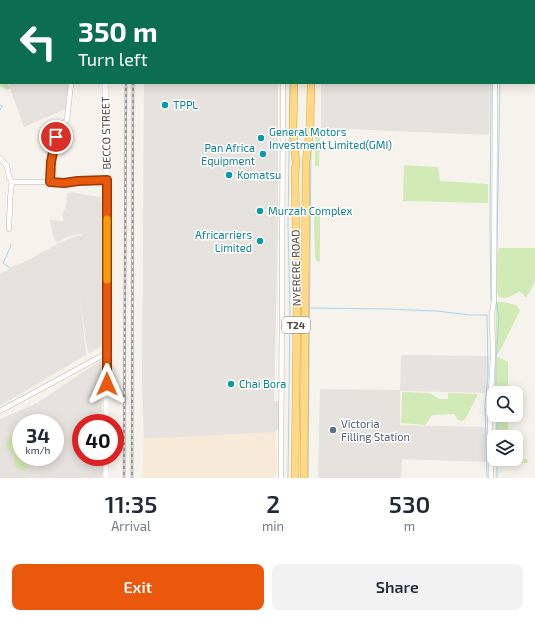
<!DOCTYPE html>
<html lang="en">
<head>
<meta charset="utf-8">
<style>
  :root { --surface:#fff; --page:#f2f2f3; --text:#1f2937; --muted:#747a83; --accent:#ea580c }
  body { margin:0; font-family:"Exo 2",sans-serif; background:var(--page); color:var(--text); height:100vh; display:flex; flex-direction:column; font-size:15px; white-space:nowrap }
  * { box-sizing:border-box; margin:0 }
  p { font-size:13px; color:var(--muted) }
  .icon { flex:none; width:22px; height:22px; fill:none; stroke:currentColor; stroke-width:2; stroke-linecap:round; stroke-linejoin:round }
  .map { position:relative; height:478px; overflow:hidden }
  .panel { display:flex; flex-direction:column; background:var(--surface); flex:1 }
  .panel>* { flex:none }
  .top-card { position:absolute; left:0px; top:0px; width:535px; height:84px; box-shadow:0 2px 10px #0003; background:#0b6e4f; color:#fff; overflow:hidden }
  .fabs { position:absolute; left:487px; top:386px; display:grid; gap:8px }
  .fabs a { display:grid; place-items:center; width:36px; height:36px; border-radius:8px; background:var(--surface); box-shadow:0 2px 10px #0003; font-size:20px }
  .speed { position:absolute; left:12px; top:414px; display:flex; gap:8px; font-size:20px; font-weight:700; text-align:center }
  .speed>* { display:grid; place-content:center; width:52px; height:52px; border-radius:50%; background:var(--surface); box-shadow:0 2px 10px #0003; line-height:1 }
  .speed small { font-size:10px; font-weight:400 }
  .speed .limit { border:6px solid #d22; background:#fff; color:#111 }
  .pin { position:absolute; display:grid; place-items:center; width:34px; height:34px; color:#fff; margin:-17px; border:2px solid #fff; border-radius:50%; box-shadow:0 1px 4px #0007 }
  .me { position:absolute; width:44px; margin:-22px; rotate:0deg; stroke-linejoin:round; filter:drop-shadow(0 0 3px #0008) }
  .turn { display:flex; align-items:center; gap:14px; height:84px; padding:0 12px; font-size:18px }
  .turn .icon { width:52px; height:52px; stroke-width:2.5 }
  .turn b { display:block; font-size:28px; line-height:34px }
  .eta { display:flex; justify-content:space-evenly; align-items:center; height:68px; text-align:center }
  .eta b { font-size:24px; font-weight:600; line-height:28px }
  .action { display:flex; gap:8px; margin-top:auto; padding:8px 12px }
  .action a { flex:1; height:46px; border-radius:8px; background:var(--accent); color:#fff; font-size:16px; font-weight:600; line-height:46px; text-align:center }
  .action a+a { background:var(--page); color:var(--text) }
  .map>svg:first-child { display:block }
  .commercial { fill:#f7ead8 }
  .industrial { fill:#e6e2dd; fill-rule:evenodd }
  .green { fill:#d2eab5 }
  .lines { fill:none; stroke-linecap:round; stroke-linejoin:round }
  .stream { stroke:#a9d4f2; stroke-width:1 }
  .minor-casing { stroke:#c2bbae; stroke-width:5.5 }
  .tertiary-casing { stroke:#c2bbae; stroke-width:6 }
  .trunk-casing { stroke:#e0a43c; stroke-width:8 }
  .minor { stroke:#fff; stroke-width:4.5 }
  .tertiary { stroke:#fff; stroke-width:5.5 }
  .trunk { stroke:#ffd985; stroke-width:7 }
  .rail-casing { stroke:#9a9a9a; stroke-width:2.5 }
  .rail { stroke:#fff; stroke-width:1; stroke-dasharray:3; stroke-linecap:butt }
  .route-casing { stroke:#983908; stroke-width:10 }
  .route { stroke:#ea580c; stroke-width:7 }
  .slow { stroke:#f59e0b; stroke-width:7 }
  .culture-dot { fill:#0f9aa8; stroke:#fff; stroke-width:1.5 }
  .service-dot { fill:#5c6f8a; stroke:#fff; stroke-width:1.5 }
  .labels { text-anchor:middle; stroke-width:3; stroke-linejoin:round; paint-order:stroke }
  .shield { fill:#fff; stroke:#817c74; stroke-width:1 }
  .shield-label { font-size:10px; font-weight:bold; fill:#4b4439 }
  .culture-label { font-size:11px; fill:#0d838f; stroke:#fff; text-anchor:start }
  .street-label { font-size:11px; fill:#4b4439; stroke:#fff }
  .service-label { font-size:11px; fill:#4e5e75; stroke:#fff; text-anchor:start }
</style>
</head>
<body>
<div class="map">
<svg width="535" height="478" viewBox="0 0 535 478">
  <rect width="100%" height="100%" fill="#f6f3ec"/>
  <path class="commercial" d="M275,432l2,43h-3v3h-132l2,-39z"/>
  <path class="industrial" d="M144,0h136l-136,1z
    M8,83h63l-3,25 -44,19z
    M144,83h134v141l-4,177h7v29h-5l-1,2 -131,7 -2,-57z
    M321,83h169l-1,52 -168,-7z
    M71,192l34,6 -10,5 10,-4 -2,146 -14,9 -3,-11 -6,-47 6,59 -86,51v-132l15,-9 8,-2 34,-19 17,-7 8,-2v3v-4l-10,1 -15,7 -3,-2 -4,-20 14,1 -2,-6 4,-9 1,-12z
    M401,355l88,1 -1,37 -88,-2v34l87,2 -1,35 -84,-3 -1,19h-83l2,-89 80,1z
    M101,360l1,63h-21v34h22v21h-103v-59l37,-16zM21,423h34v34h-34z"/>
  <path class="green" d="M0,65l1,18h6l3,5 -3,2 -7,-4z
    M320,136l-1,30h-4v-29z
    M404,165l34,2 2,14 48,3v19l-85,-2z
    M320,207v54l-2,1 -2,-2 -1,-4 -1,-36 2,-12z
    M499,248h36v34l-9,16 -4,-5 -3,-1 -12,6 -8,-1c-7,-14 -3,-34 0,-49z
    M496,302h7l13,3 4,5 -19,39 -5,7 12,6v31h-13z
    M402,392l27,1 11,6h8v-6l30,1 -12,24 -4,3 -4,-1 -4,-6 -22,1 -7,10 -24,-2z
    M496,415h12v22h-13z
    M21,434v23h6v12l-1,1h-6l-6,-4c2,-8 -3,-15 -9,-20l5,-11z
    M516,458l11,1 1,4 -33,-1v-3z"/>
  <g class="lines">
    <path class="stream" d="M490,0v1
      M290,1v-1
      M500,1v-1
      M0,105l2,1 -2,4
      M10,268l-7,-5 7,-15 1,-4
      M491,301l-1,-74 1,-144
      M310,308l79,1 48,2 33,4h17l1,60 -3,30 2,73
      M496,393v-33l3,-42 -3,-18 4,-217
      M497,437v-22
      M288,478l2,-169 -2,-84 2,-142
      M308,478l3,-330
      M497,478v-19"/>
    <defs>
      <path id="minor" d="M9,0l4,1
        M282,0v1
        M17,1l2,-1
        M71,1v-1
        M496,1v-1
        M534,44l1,-1
        M0,158l7,8 2,11 3,5
        M12,182h38l14,1 14,-2 29,-1
        M50,182c0,-12 2,-48 10,-56 2,-2 5,-4 7,-6l4,-37
        M9,229l1,-30 2,-17
        M0,411l107,-58
        M281,478l2,-395
        M491,478l-1,-68 3,-53 -1,-43 2,-14 1,-217"/>
      <path id="tertiary" d="M108,0v1
        M105,83l2,97 -1,243
        M106,478v-21"/>
      <path id="trunk" d="M309,0v1
        M299,1v-1
        M294,83l-1,48 3,32 -1,9 2,126 -2,180
        M304,478l2,-316 4,-32 1,-47"/>
    </defs>
    <use href="#minor" class="minor-casing"/>
    <use href="#tertiary" class="tertiary-casing"/>
    <use href="#trunk" class="trunk-casing"/>
    <use href="#minor" class="minor"/>
    <use href="#tertiary" class="tertiary"/>
    <use href="#trunk" class="trunk"/>
    <defs>
      <path id="rail" d="M126,1v-1
        M133,1v-1
        M124,478l2,-395
        M132,478l1,-395"/>
    </defs>
    <use href="#rail" class="rail-casing"/>
    <use href="#rail" class="rail"/>
  </g>
  <g class="lines">
    <defs>
      <path id="route" d="M56,137l-5,25 -1,20 14,1 14,-2 29,-1v204"/>
    </defs>
    <use href="#route" class="route-casing"/>
    <use href="#route" class="route"/>
    <path class="slow" d="M107,280v-61"/>
  </g>
  <g class="culture-dot">
    <circle cx="165" cy="105" r="4"/>
    <circle cx="261" cy="138" r="4"/>
    <circle cx="263" cy="154" r="4"/>
    <circle cx="229" cy="175" r="4"/>
    <circle cx="260" cy="211" r="4"/>
    <circle cx="260" cy="241" r="4"/>
    <circle cx="231" cy="384" r="4"/>
  </g>
  <circle class="service-dot" cx="333" cy="430" r="4"/>
  <g class="labels">
    <rect class="shield" x="282" y="317" width="28" height="16" rx="3"/>
    <g class="shield-label">
      <text x="296" y="329">T24</text>
    </g>
    <g class="culture-label">
      <text x="173" y="109">TPPL</text>
      <text x="269" y="136">General Motors<tspan x="269" dy="13">Investment Limited(GMI)</tspan></text>
      <text x="255" y="152" text-anchor="end">Pan Africa<tspan x="255" dy="13">Equipment</tspan></text>
      <text x="237" y="179">Komatsu</text>
      <text x="268" y="215">Murzah Complex</text>
      <text x="252" y="239" text-anchor="end">Africarriers<tspan x="252" dy="13">Limited</tspan></text>
      <text x="239" y="388">Chai Bora</text>
    </g>
    <g class="street-label">
      <text transform="translate(106 133) rotate(-91)" y="4">BECCO STREET</text>
      <text transform="translate(296 268) rotate(-91)" y="4">NYERERE ROAD</text>
    </g>
    <g class="service-label">
      <text x="341" y="428">Victoria<tspan x="341" dy="13">Filling Station</tspan></text>
    </g>
  </g>
</svg>
<div class="fabs">
<a><svg class="icon" aria-label="search" viewBox="0 0 24 24"><circle cx="10" cy="10" r="6"/><path d="M15 15l6 6"/></svg></a>
<a><svg class="icon" aria-label="layers" viewBox="0 0 24 24"><path d="M12 4l9 5-9 5-9-5zM3 14l9 5 9-5"/></svg></a>
</div>
<div class="speed"><div>34<small>km/h</small></div><div class="limit">40</div></div>
<div class="pin" style="left:56px;top:137px;background:#d93025"><svg class="icon" aria-label="arrive" viewBox="0 0 24 24"><path d="M6 21V4h12l-3 4 3 4H6"/></svg></div>
<svg class="me" style="left:107px;top:384px" viewBox="-20 -20 40 40"><path d="M0-17L14 15 0 8-14 15z" fill="#ea580c" stroke="#fff" stroke-width="4"/></svg>
<div class="top-card">
<div class="turn"><svg class="icon" aria-label="left" viewBox="0 0 24 24"><path d="M17 20v-9H6M10 6l-5 5 5 5"/></svg><div><b>350 m</b>Turn left</div></div>
</div>
</div>
<section class="panel">
<div class="eta">
<div><b>11:35</b><p>Arrival</p></div>
<div><b>2</b><p>min</p></div>
<div><b>530</b><p>m</p></div>
</div>
<div class="action"><a>Exit</a><a>Share</a></div>
</section>
</body>
</html>
